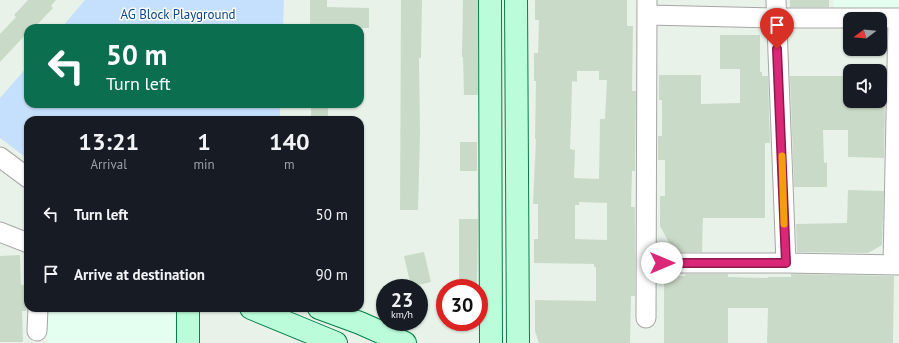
<!DOCTYPE html>
<html lang="en">
<head>
<meta charset="utf-8">
<style>
  :root { --surface:#171b24; --page:#20242c; --text:#f1f3f6; --muted:#9ea1a6 }
  body { margin:0; font-family:"PT Sans",sans-serif; background:var(--page); color:var(--text); height:100vh; display:flex; flex-direction:column; font-size:15px; white-space:nowrap }
  * { box-sizing:border-box; margin:0 }
  p { font-size:13px; color:var(--muted) }
  .icon { flex:none; width:22px; height:22px; fill:none; stroke:currentColor; stroke-width:2; stroke-linecap:round; stroke-linejoin:round }
  .map { position:relative; flex:1; overflow:hidden }
  .drawer { position:absolute; left:24px; top:116px; width:340px; height:196px; display:flex; flex-direction:column; background:var(--surface); border-radius:12px; box-shadow:0 1px 3px #0004 }
  .drawer>* { flex:none }
  .banner { position:absolute; left:24px; top:24px; width:340px; height:84px; border-radius:12px; box-shadow:0 1px 3px #0004; background:#0b6e4f; color:#fff; overflow:hidden }
  .needle { width:26px; rotate:254deg }
  .tools { position:absolute; left:843px; top:12px; display:grid; gap:8px }
  .tools a { display:grid; place-items:center; width:44px; height:44px; border-radius:8px; background:var(--surface); box-shadow:0 1px 3px #0004; font-size:20px }
  .speed { position:absolute; left:376px; top:279px; display:flex; gap:8px; font-size:20px; font-weight:700; text-align:center }
  .speed>* { display:grid; place-content:center; width:52px; height:52px; border-radius:50%; background:var(--surface); box-shadow:0 1px 3px #0004; line-height:1 }
  .speed small { font-size:10px; font-weight:400 }
  .speed .limit { border:6px solid #d22; background:#fff; color:#111 }
  .pin { position:absolute; display:grid; place-items:center; width:34px; height:34px; color:#fff; margin:-41px -17px; border-radius:50% 50% 50% 0; rotate:-45deg; box-shadow:0 0 4px #0007 }
  .pin .icon { rotate:45deg }
  .me { position:absolute; width:44px; margin:-22px; rotate:90deg; stroke-linejoin:round; filter:drop-shadow(0 0 3px #0008) }
  .turn { display:flex; align-items:center; gap:14px; height:84px; padding:0 16px; font-size:18px }
  .turn .icon { width:52px; height:52px; stroke-width:2.5 }
  .turn b { display:block; font-size:28px; line-height:34px }
  .eta { display:flex; justify-content:space-evenly; align-items:center; height:68px; text-align:center }
  .eta b { font-size:24px; font-weight:600; line-height:28px }
  ul { padding:0; list-style:none }
  li { display:flex; align-items:center; gap:12px; height:60px; padding:0 16px }
  li div { flex:1 }
  li b { display:block; font-size:15px }
  li em { font-style:normal }
  .map>svg:first-child { display:block }
  .education { fill:#e4fff0 }
  .park { fill:#c5e0fd }
  .building { fill:#cadac8; fill-rule:evenodd }
  .lines { fill:none; stroke-linecap:round; stroke-linejoin:round }
  .street-casing { stroke:#a6a6a6; stroke-width:21 }
  .secondary-casing { stroke:#008147; stroke-width:24 }
  .street { stroke:#fff; stroke-width:19 }
  .secondary { stroke:#bbfddb; stroke-width:22 }
  .route-casing { stroke:#8e194d; stroke-width:10 }
  .route { stroke:#db2777; stroke-width:7 }
  .slow { stroke:#f59e0b; stroke-width:7 }
  .labels { text-anchor:middle; stroke-width:3; stroke-linejoin:round; paint-order:stroke }
  .park-label { font-size:13px; fill:#06458a; stroke:#fff }
</style>
</head>
<body>
<div class="map">
<svg width="899" height="343" viewBox="0 0 899 343">
  <rect width="100%" height="100%" fill="#e8f2e9"/>
  <path class="education" d="M834,0h65v10l-65,1z
    M46,308h135l6,35h-140z"/>
  <path class="park" d="M85,0h199l-1,28h-222z
    M28,66v38h252v16h-252v39l-28,-21v-40z"/>
  <path class="building" d="M28,0h28l-5,6 2,2 -19,20h-6v4l-28,30v-28l16,-17 -2,-2z
    M310,0h17v7l42,1v20h-59z
    M401,0h21l-1,58h-2l1,76 -2,76h-18z
    M463,0h15v95h-14l-1,-38h-1z
    M535,0h92v26h6l-1,65h4l-1,80h-3l-1,36h4v89h-4l-1,47h-91l-4,-12v-31l61,1v-34h-2v-3l-60,-1v-24h4v-35h-5l3,-65h-1l1,-58h-2v-28h4l1,-33h-4zM577,71h22v9h8l-2,39h-5l-1,60 -25,-1 1,-28 -5,-1 1,-26 1,-42 5,1zM579,202l28,1v37l-32,-1v-34h4z
    M790,0h39v7h-39z
    M720,35h40v37h2v4h6l2,67h-5v75h-62l-1,34h-28l-14,-26v-30h5v-36h-7v-24h4v-36h-3v-25h42v29l39,-1v-34h-20z
    M790,76h60v30l35,-1 -1,53 -36,-1v-27h-25l1,33 3,-1v25h-33z
    M311,104h17v16h-17z
    M460,142h17v29h-17z
    M848,190l36,1 -2,54 -14,8 -71,-1 -1,-28 51,-1z
    M459,219h19l-1,65h-18z
    M424,252l7,30 -20,5 -7,-31z
    M20,255l1,30h4l1,26h-4l1,31h-23v-86z
    M685,274h43v3l40,1v-1h23v-3l103,2 -1,67h-126l1,-35h-40v35h-64v-67h22z"/>
  <g class="lines">
    <defs>
      <path id="street" d="M776,0l10,263
        M648,15l128,3h123
        M0,157l28,21
        M0,232l28,11
        M647,263h139l113,2
        M893,265l5,-247
        M646,318l1,-318
        M37,331l1,-23"/>
      <path id="secondary" d="M490,0l1,343
        M516,0l2,343
        M188,308v35
        M251,308l85,35
        M319,308l41,15 45,20"/>
    </defs>
    <use href="#street" class="street-casing"/>
    <use href="#secondary" class="secondary-casing"/>
    <use href="#street" class="street"/>
    <use href="#secondary" class="secondary"/>
  </g>
  <g class="lines">
    <defs>
      <path id="route" d="M662,263h124l-9,-214"/>
    </defs>
    <use href="#route" class="route-casing"/>
    <use href="#route" class="route"/>
    <path class="slow" d="M782,156l2,68"/>
  </g>
  <g class="labels">
    <g class="park-label">
      <text x="178" y="19">AG Block Playground</text>
    </g>
  </g>
</svg>
<div class="tools">
<a><svg class="needle" viewBox="-14 -14 28 28"><path d="M0-13l5 13h-10z" fill="#e53935"/><path d="M0 13l5-13h-10z" fill="#9ea1a6"/></svg></a>
<a><svg class="icon" aria-label="sound" viewBox="0 0 24 24"><path d="M4 9h4l5-4v14l-5-4H4zM17 9q2 3 0 6"/></svg></a>
</div>
<div class="speed"><div>23<small>km/h</small></div><div class="limit">30</div></div>
<div class="pin" style="left:777px;top:49px;background:#d93025"><svg class="icon" aria-label="arrive" viewBox="0 0 24 24"><path d="M6 21V4h12l-3 4 3 4H6"/></svg></div>
<svg class="me" style="left:662px;top:263px" viewBox="-20 -20 40 40"><circle r="19" fill="#fff"/><path d="M0-13L10 11 0 6-10 11z" fill="#db2777"/></svg>
<div class="banner">
<div class="turn"><svg class="icon" aria-label="left" viewBox="0 0 24 24"><path d="M17 20v-9H6M10 6l-5 5 5 5"/></svg><div><b>50 m</b>Turn left</div></div>
</div>
<section class="drawer">
<div class="eta">
<div><b>13:21</b><p>Arrival</p></div>
<div><b>1</b><p>min</p></div>
<div><b>140</b><p>m</p></div>
</div>
<ul>
<li><svg class="icon" aria-label="left" viewBox="0 0 24 24"><path d="M17 20v-9H6M10 6l-5 5 5 5"/></svg><div><b>Turn left</b></div><em>50 m</em></li>
<li><svg class="icon" aria-label="arrive" viewBox="0 0 24 24"><path d="M6 21V4h12l-3 4 3 4H6"/></svg><div><b>Arrive at destination</b></div><em>90 m</em></li>
</ul>
</section>
</div>
</body>
</html>
